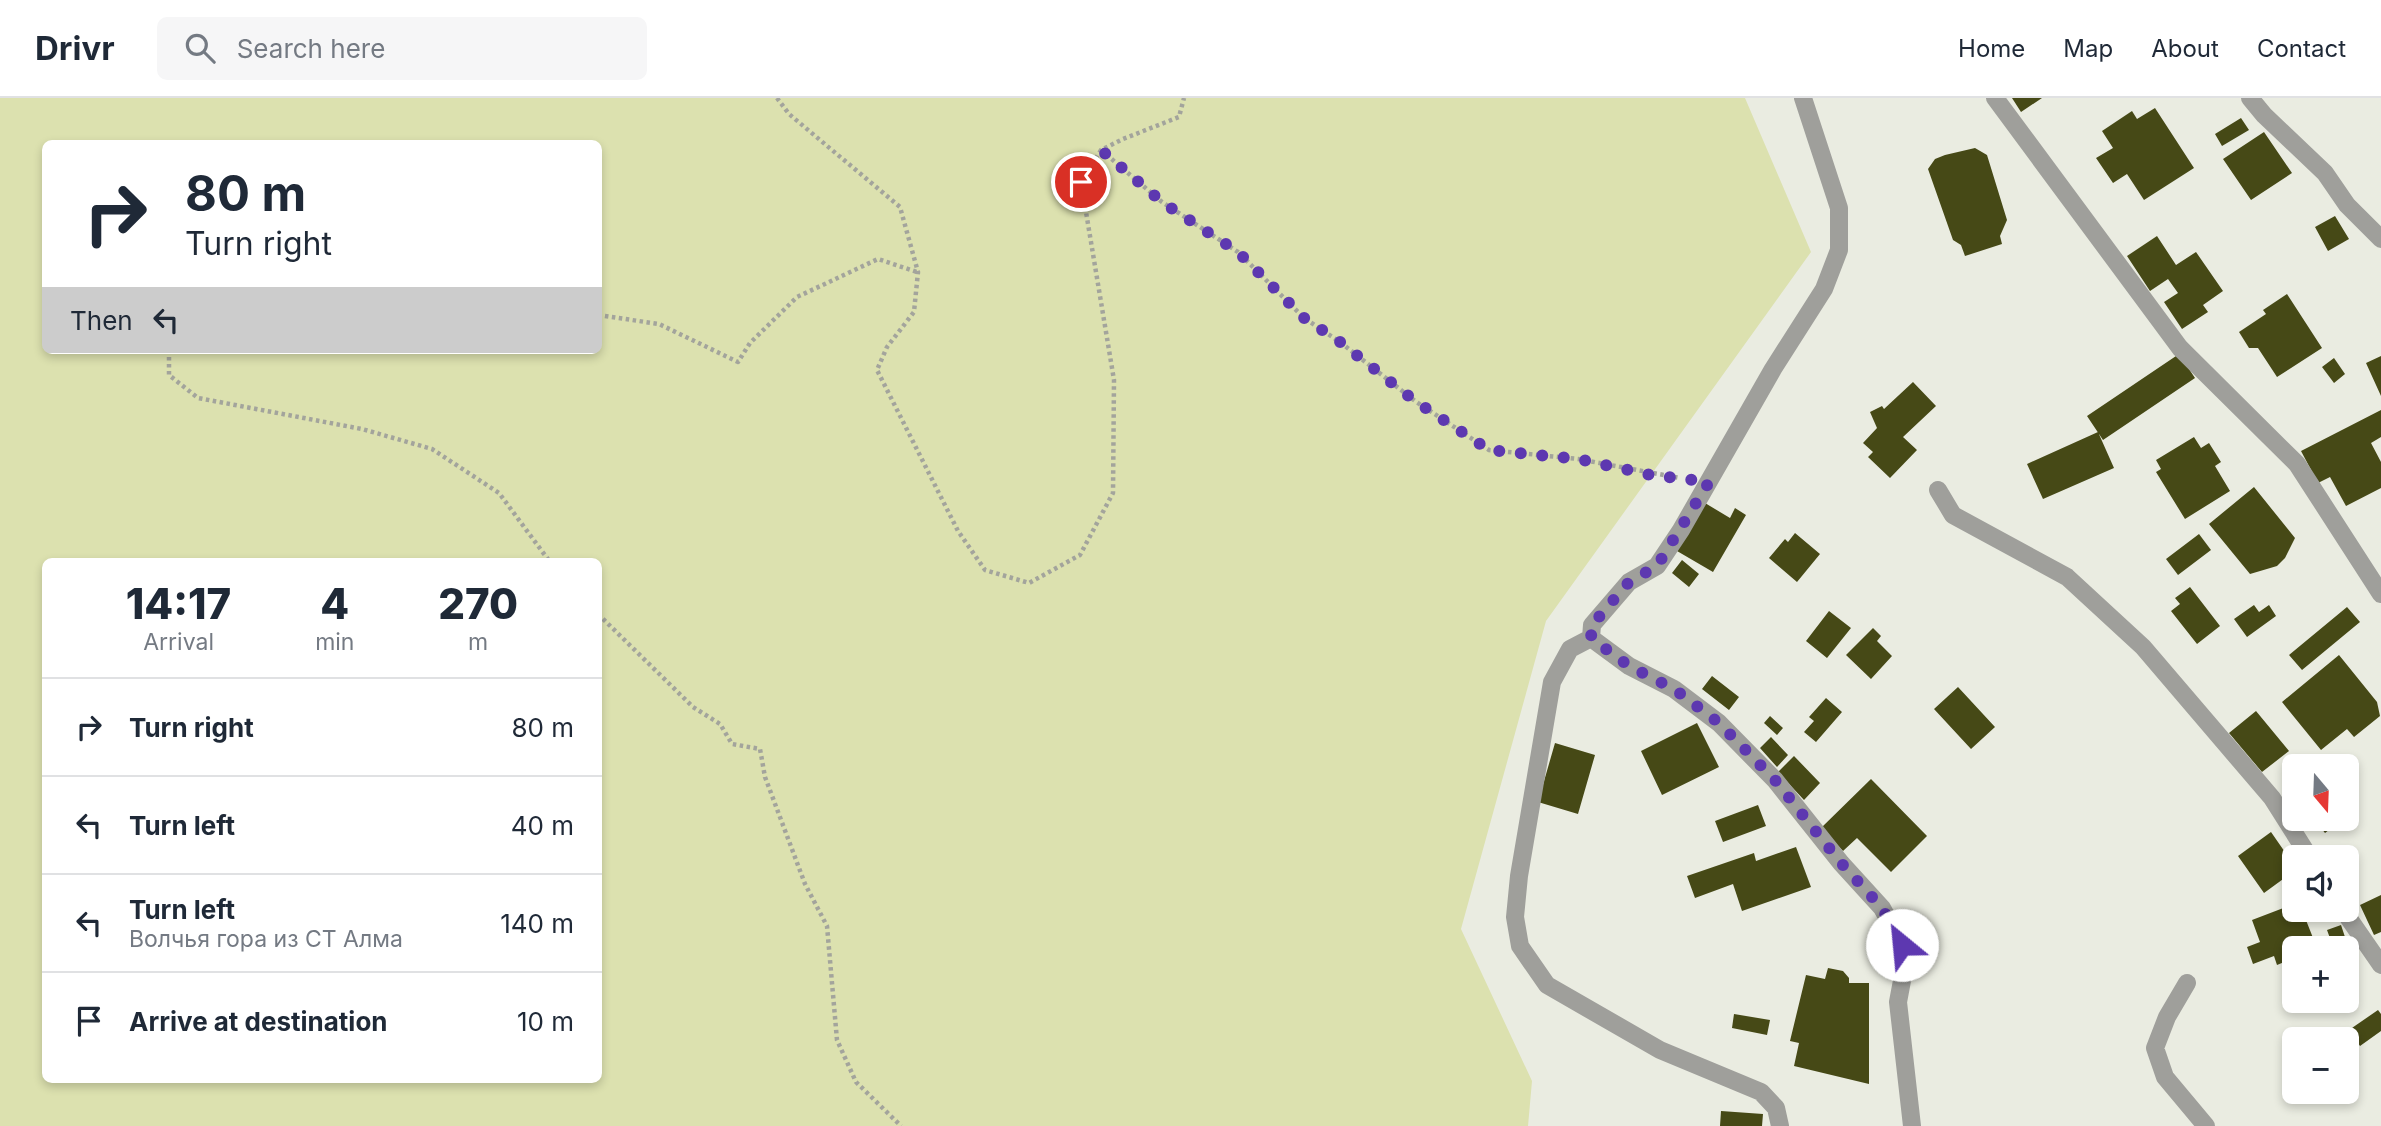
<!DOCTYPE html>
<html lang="en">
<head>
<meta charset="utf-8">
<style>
  :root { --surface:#fff; --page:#f6f6f7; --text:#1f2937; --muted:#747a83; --line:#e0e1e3 }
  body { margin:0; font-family:Inter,sans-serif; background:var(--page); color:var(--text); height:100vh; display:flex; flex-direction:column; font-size:26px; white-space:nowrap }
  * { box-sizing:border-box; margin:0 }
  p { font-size:23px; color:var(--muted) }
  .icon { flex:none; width:38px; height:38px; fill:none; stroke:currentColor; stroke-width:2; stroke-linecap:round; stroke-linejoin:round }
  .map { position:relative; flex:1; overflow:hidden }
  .drawer { position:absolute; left:42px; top:460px; width:560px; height:525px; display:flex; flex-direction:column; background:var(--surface); border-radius:10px; box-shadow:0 4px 10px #0003 }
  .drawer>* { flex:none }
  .top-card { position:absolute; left:42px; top:42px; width:560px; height:214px; border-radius:10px; box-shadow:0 4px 10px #0003; background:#fff; color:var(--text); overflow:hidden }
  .needle { width:46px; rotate:161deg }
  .fabs { position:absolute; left:2282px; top:656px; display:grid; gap:14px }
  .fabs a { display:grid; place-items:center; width:77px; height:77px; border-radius:10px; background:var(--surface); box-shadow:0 4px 10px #0003; font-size:35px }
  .pin { position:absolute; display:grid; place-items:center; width:60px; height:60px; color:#fff; margin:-30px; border:4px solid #fff; border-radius:50%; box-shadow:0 2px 7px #0007 }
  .me { position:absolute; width:77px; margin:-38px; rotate:332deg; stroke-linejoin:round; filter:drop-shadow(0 0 5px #0008) }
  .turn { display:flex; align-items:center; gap:24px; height:147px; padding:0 28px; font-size:32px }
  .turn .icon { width:91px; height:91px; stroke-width:2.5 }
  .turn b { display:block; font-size:49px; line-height:60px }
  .then { display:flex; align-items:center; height:66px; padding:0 28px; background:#0003; gap:14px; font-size:26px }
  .eta { display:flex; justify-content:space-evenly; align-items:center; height:119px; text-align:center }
  .eta b { font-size:42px; font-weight:800; line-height:49px }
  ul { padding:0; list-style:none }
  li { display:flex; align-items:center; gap:21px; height:98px; padding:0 28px; border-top:2px solid var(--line) }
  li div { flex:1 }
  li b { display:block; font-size:26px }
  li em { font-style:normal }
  header { display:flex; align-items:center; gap:42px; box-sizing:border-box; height:98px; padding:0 35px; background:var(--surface); border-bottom:2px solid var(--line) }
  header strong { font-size:33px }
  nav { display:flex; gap:38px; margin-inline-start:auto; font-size:24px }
  .search { width:490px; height:63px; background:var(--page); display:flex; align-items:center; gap:18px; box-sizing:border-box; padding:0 24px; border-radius:10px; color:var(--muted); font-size:26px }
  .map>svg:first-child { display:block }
  .green { fill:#dce1af; fill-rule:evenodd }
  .building { fill:#464916 }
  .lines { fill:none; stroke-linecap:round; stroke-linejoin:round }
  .path { stroke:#a3a49c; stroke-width:4.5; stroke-dasharray:3.5 3.5; stroke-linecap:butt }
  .minor { stroke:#9f9f9b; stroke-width:18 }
  .route { stroke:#5d38b0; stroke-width:12; stroke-dasharray:0 21.6 }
</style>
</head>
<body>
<header>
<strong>Drivr</strong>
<div class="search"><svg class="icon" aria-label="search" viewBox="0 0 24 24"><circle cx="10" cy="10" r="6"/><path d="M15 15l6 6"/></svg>Search here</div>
<nav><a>Home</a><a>Map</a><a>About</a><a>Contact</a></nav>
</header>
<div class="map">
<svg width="2381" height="1028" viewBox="0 0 2381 1028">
  <rect width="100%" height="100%" fill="#eaece1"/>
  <path class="green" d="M0,0h1745l66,154 -265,369 -85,308 71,152 -4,45h-1528zM46,46h552v206h-552zM46,464h552v518h-552z"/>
  <path class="building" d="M2012,0h30l-21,14z
    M2155,10l39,60 -50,32 -17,-26 -14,9 -17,-25 17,-10 -11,-17 30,-20 5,8z
    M2241,20l8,12 -27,16 -7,-12z
    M2264,34l28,41 -41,27 -28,-41z
    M1975,50l12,7 20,65 -7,16 2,8 -37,12 -4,-11 -8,-5 -25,-71 7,-10 10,-4z
    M2335,118l14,23 -21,12 -13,-24z
    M2157,138l19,29 20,-13 27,39 -20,14 5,7 -26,17 -18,-27 14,-9 -10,-14 -18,12 -23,-35z
    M2287,196l35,54 -45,29 -19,-29h-9l-10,-16 27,-18 -3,-4z
    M2179,256l16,24 -92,62 -16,-24z
    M2381,258v40l-15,-33z
    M2334,260l11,16 -11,9 -12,-16z
    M1913,284l23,24 -33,31 14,13 -27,28 -22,-21 5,-5 -10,-9 14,-15 -7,-16 12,-6 2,3z
    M2381,312v27l-10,6 10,19v26l-35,18 -16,-29 -12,6 -17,-32z
    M2098,334l16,36 -71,31 -16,-35z
    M2194,339l7,11 8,-5 12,19 -6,4 15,25 -45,28 -29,-47 5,-3 -5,-9z
    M2254,389l41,51 -10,20 -8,8 -27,8 -41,-50z
    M1705,405l25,15 5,-10 11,7 -33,57 -36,-21z
    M1795,435l25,21 -23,28 -28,-24 16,-19 3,3z
    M2199,436l12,16 -33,25 -12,-16z
    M1682,462l17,14 -10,13 -17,-14z
    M2190,489l30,39 -23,18 -26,-33 9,-7 -5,-6z
    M2254,507l5,7 10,-7 7,11 -29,21 -13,-18z
    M2347,509l13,15 -58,48 -13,-15z
    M1829,513l22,17 -24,30 -21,-17z
    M1873,530l8,8 -4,5 15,15 -21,23 -25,-24z
    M2339,557l38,47 3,14 -26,21 -7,-8 -26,21 -39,-48z
    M1712,578l27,21 -10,13 -27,-21z
    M1958,589l37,40 -24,22 -37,-40z
    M1826,600l16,14 -26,30 -12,-10 10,-11 -5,-4z
    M2256,613l33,40 -27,21 -33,-39z
    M1770,618l13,12 -6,7 -13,-12z
    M1697,625l22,44 -57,28 -21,-44z
    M1771,639l17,18 -11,12 -17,-19z
    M1555,645l40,12 -17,59 -40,-12z
    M1794,658l26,27 -16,17 -26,-28z
    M1871,681l56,57 -36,36 -34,-34 -14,13 -22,-23z
    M1758,707l8,21 -43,16 -8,-21z
    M2314,721h29l-18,14z
    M2271,734l23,33v6l-30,22 -26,-37z
    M1796,749l15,40 -69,24 -9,-27 -38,14 -8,-22 67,-23 2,8z
    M2381,797v37l-7,3 -14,-30z
    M2294,806v6h8l15,38h-23v10l-17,7 -3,-9 -21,8 -6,-17 13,-5 -8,-22z
    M2341,827l4,12 -14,4 -4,-11z
    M1828,870l15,3 6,7v5h20v101l-75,-18 5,-23 -9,-2 16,-66 19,4z
    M2378,912l3,4v17l-21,15 -11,-16z
    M1734,916l36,6 -3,15 -35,-7z
    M1721,1013l42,3 -1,12h-42z"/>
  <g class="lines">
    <path class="path" d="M777,0l12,16 111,93 18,65 -4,40 -27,35 -10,23 81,161 27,39 44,13 51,-28 33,-62 1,-113 -33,-198 20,-32 22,-11 56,-22 5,-19
      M1101,52l61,52 76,50 66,66 36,24 75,59 74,49 89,9 102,19
      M598,217l61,9 79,38 12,-19 47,-46 81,-38 39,13
      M169,252v25l29,23 164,31 70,20 67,44 51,69
      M598,516l95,93 27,17 12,20 28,5 5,28 40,107 22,42 10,114 19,42 45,44"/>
    <path class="minor" d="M1995,0l185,250 117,116 84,130
      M2250,0l14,17 61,58 22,32 34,34
      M1938,392l15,25 114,62 76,70 129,151 38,60
      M1591,540l1,-13 37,-43 28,-16 24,-36 92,-161 51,-80 15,-39v-42l-36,-110
      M2343,812l38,55
      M2187,885l-20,34 -12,31 10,29 41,49
      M1780,1028l-4,-18 -15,-16 -101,-42 -113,-65 -27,-39 -5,-29 4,-41 33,-194 18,-33 21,-11 38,28 45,23 45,34 56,57 66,83 41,45 20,37 2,25 -6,32 14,124"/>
  </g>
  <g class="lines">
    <path class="route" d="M1081,84l20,-32 61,52 76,50 66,66 36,24 75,59 74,49 89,9 73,16 58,7 -52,84 -28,16 -37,43 -1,13 38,28 45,23 45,34 56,57 66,83 41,45 20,37"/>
  </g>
</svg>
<div class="fabs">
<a><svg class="needle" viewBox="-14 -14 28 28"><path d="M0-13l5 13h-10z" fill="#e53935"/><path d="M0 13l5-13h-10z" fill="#747a83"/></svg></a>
<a><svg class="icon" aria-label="sound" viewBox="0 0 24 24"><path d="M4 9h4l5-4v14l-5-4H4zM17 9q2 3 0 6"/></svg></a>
<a>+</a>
<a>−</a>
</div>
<div class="pin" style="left:1081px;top:84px;background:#d93025"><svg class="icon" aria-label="arrive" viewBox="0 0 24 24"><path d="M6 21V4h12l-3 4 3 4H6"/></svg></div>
<svg class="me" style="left:1902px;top:847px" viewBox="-20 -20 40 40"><circle r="19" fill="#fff"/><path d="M0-13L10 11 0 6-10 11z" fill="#5d38b0"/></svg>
<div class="top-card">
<div class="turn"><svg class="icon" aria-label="right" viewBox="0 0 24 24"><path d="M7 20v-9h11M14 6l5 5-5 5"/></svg><div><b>80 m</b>Turn right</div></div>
<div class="then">Then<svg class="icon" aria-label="left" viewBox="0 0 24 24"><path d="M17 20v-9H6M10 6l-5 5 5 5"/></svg></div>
</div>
<section class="drawer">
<div class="eta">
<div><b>14:17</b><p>Arrival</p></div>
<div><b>4</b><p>min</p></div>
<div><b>270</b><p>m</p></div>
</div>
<ul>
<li><svg class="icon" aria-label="right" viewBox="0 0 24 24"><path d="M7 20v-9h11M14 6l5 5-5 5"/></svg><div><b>Turn right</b></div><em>80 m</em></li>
<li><svg class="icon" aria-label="left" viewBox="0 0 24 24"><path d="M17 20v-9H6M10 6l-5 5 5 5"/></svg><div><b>Turn left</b></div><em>40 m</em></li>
<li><svg class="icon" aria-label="left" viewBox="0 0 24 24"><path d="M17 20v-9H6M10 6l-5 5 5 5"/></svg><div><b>Turn left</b><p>Волчья гора из СТ Алма</p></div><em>140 m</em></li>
<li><svg class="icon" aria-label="arrive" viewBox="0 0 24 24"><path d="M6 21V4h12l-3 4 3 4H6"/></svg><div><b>Arrive at destination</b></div><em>10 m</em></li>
</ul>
</section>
</div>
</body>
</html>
